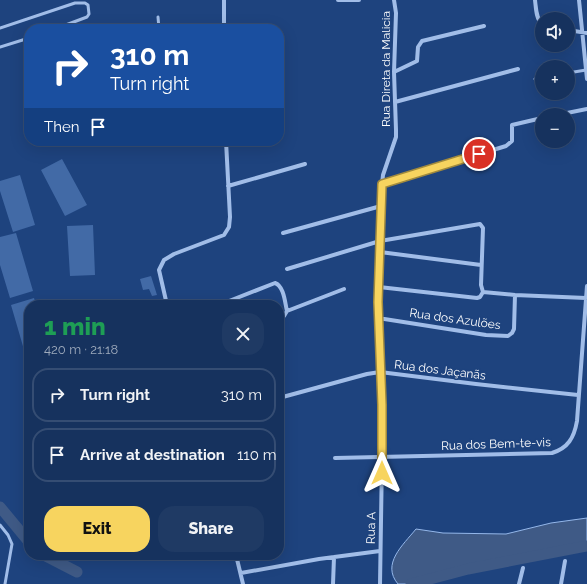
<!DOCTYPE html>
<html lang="en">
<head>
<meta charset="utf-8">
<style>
  :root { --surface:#16325e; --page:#1f3a64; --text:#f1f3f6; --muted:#9eaabc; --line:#354d73; --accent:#f7d45f }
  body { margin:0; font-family:Raleway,sans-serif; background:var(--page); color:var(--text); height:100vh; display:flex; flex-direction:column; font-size:15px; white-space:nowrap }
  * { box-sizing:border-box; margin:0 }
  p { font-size:13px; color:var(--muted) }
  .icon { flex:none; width:22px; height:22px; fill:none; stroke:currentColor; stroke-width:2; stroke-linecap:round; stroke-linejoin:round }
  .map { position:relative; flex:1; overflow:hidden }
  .details { position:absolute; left:24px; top:300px; width:260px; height:260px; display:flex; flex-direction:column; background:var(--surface); border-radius:16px; box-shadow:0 4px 16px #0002,0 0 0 1px var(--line) }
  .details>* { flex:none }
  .hud { position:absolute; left:24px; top:24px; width:260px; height:122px; border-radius:16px; box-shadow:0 4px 16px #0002,0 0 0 1px var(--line); background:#1a4fa0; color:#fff; overflow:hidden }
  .fabs { position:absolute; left:535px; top:12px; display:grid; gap:8px }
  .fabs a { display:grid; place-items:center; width:40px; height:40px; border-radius:50%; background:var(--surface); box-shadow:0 4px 16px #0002,0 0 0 1px var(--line); font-size:20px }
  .pin { position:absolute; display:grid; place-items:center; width:34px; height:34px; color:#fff; margin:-17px; border:2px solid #fff; border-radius:50%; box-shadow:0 1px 4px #0007 }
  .me { position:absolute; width:44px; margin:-22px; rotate:0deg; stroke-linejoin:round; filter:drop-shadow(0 0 3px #0008) }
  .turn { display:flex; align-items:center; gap:14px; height:84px; padding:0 20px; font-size:18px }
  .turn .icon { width:52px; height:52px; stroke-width:2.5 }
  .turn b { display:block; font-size:28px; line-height:34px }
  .then { display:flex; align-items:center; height:38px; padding:0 20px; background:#0003; gap:8px; font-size:15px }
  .round { display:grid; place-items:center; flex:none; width:42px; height:42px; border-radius:16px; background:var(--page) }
  .head { display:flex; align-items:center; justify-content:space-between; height:68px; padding:0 20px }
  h1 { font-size:24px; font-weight:800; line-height:30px; color:#1e9e55 }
  .action { display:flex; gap:8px; margin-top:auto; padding:8px 20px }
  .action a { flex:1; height:46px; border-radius:16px; background:var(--accent); color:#111; font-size:16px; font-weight:800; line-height:46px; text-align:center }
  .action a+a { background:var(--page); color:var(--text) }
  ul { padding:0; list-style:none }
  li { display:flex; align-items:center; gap:12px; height:54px; margin:0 8px 6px; padding:0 12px; border:2px solid var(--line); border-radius:16px }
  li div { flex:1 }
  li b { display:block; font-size:15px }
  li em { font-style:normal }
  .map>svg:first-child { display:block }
  .water { fill:#3f5a86; stroke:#94b7ea }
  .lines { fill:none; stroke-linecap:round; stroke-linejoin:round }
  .river { stroke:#3f5a86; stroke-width:11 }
  .building { fill:#426aa6 }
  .service { stroke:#a1bde8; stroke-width:3 }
  .minor { stroke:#a1bde8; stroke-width:4 }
  .route-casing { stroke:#a18a3e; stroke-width:10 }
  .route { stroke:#f7d45f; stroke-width:7 }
  .labels { text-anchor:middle; stroke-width:3.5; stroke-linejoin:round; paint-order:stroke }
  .street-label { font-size:12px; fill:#fff; stroke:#1e437e }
</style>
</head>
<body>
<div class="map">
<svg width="587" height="584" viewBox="0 0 587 584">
  <rect width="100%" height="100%" fill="#1e437e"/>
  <path class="water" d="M587,518v28l-119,23 -57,15h-13c-17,-20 5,-39 18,-55l27,4 63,1 45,-11z"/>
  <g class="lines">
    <path class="river" d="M0,507l29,35
      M44,555l33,17
      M411,584l57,-15 119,-23"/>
  </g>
  <path class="building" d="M62,159l25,46 -22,11 -24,-46z
    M20,175l15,50 -22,7 -13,-41v-10z
    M93,225l2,50 -25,1 -3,-50z
    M16,233l17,58 -23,7 -10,-33v-28z
    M151,276l6,19 -5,1 -3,-7 -6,1 -3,-11z
    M34,298l2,7h-7v62l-18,-62z
    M111,302l7,3h-30l6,-2z"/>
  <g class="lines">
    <path class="service" d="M158,17l1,12
      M0,28l75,-25h10l3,2 1,9 -2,3 -32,12
      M0,47l29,-9
      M568,73l18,-3
      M535,79l7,-2
      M0,525l8,10 4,9 -7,40"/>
    <path class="minor" d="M224,0v29
      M338,0h21
      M535,0c1,8 1,19 7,24
      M579,0l8,79
      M568,30l19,3
      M394,72l23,-11 1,-14 4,-6 62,-15
      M395,102l123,-33
      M557,115l30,-6
      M382,184l124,-38 6,-5v-16l30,-7
      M228,186l77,-22
      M283,233l98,-27
      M380,252l101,13
      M287,269l93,-28 100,-17 3,4 -2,57 2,7
      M379,287l98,11 3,-1 3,-5
      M483,292l32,3 71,3
      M167,305l-8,-35 5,-10 10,-6 50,-19 5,-8 1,-10 -4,-76
      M219,305l56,-22c9,3 10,20 12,28l-3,5 -5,2
      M287,311l57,-22
      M378,318l108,17 22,1 4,-3 2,-4 1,-34
      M279,398l88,-24 13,-2 96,12 102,11
      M335,458l217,-5c16,-5 22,-15 25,-32l10,-135
      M236,555l7,29
      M241,573l78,-14 61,-8
      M333,584l1,-27
      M380,584l2,-126 -3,-171 3,-103 1,-9 13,-38v-7l-2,-58 2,-59 -2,-13
      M519,584l4,-16
      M561,584l4,-23"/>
  </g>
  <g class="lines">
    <defs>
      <path id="route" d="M382,473v-68l-4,-103 4,-118 97,-30"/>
    </defs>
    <use href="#route" class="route-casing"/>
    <use href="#route" class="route"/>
  </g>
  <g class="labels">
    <g class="street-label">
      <text transform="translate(386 69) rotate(-90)" y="4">Rua Direta da Malicia</text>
      <text transform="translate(455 319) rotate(8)" y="4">Rua dos Azulões</text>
      <text transform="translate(440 370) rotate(7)" y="4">Rua dos Jaçanãs</text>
      <text transform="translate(496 444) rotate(-2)" y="4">Rua dos Bem-te-vis</text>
      <text transform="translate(371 528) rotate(-89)" y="4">Rua A</text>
    </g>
  </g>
</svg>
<div class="fabs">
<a><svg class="icon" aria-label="sound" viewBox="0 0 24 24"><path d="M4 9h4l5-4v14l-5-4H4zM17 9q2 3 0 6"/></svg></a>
<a>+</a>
<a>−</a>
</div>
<div class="pin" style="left:479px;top:154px;background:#d93025"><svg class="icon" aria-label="arrive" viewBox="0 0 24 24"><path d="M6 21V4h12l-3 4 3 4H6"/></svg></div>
<svg class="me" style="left:382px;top:473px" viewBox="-20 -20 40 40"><path d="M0-17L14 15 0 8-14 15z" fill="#f7d45f" stroke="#fff" stroke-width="4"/></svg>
<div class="hud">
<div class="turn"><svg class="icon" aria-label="right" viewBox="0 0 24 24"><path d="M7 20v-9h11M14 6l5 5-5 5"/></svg><div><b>310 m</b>Turn right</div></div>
<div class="then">Then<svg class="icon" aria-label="arrive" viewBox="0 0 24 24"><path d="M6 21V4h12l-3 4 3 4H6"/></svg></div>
</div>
<section class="details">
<div class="head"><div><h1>1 min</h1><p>420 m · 21:18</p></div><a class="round"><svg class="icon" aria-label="close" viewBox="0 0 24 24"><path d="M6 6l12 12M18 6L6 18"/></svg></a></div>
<ul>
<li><svg class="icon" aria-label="right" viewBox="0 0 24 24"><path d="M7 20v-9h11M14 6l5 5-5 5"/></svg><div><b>Turn right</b></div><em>310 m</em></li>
<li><svg class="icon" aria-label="arrive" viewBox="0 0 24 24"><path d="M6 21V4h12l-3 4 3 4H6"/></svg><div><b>Arrive at destination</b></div><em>110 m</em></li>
</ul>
<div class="action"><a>Exit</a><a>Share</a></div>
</section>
</div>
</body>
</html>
